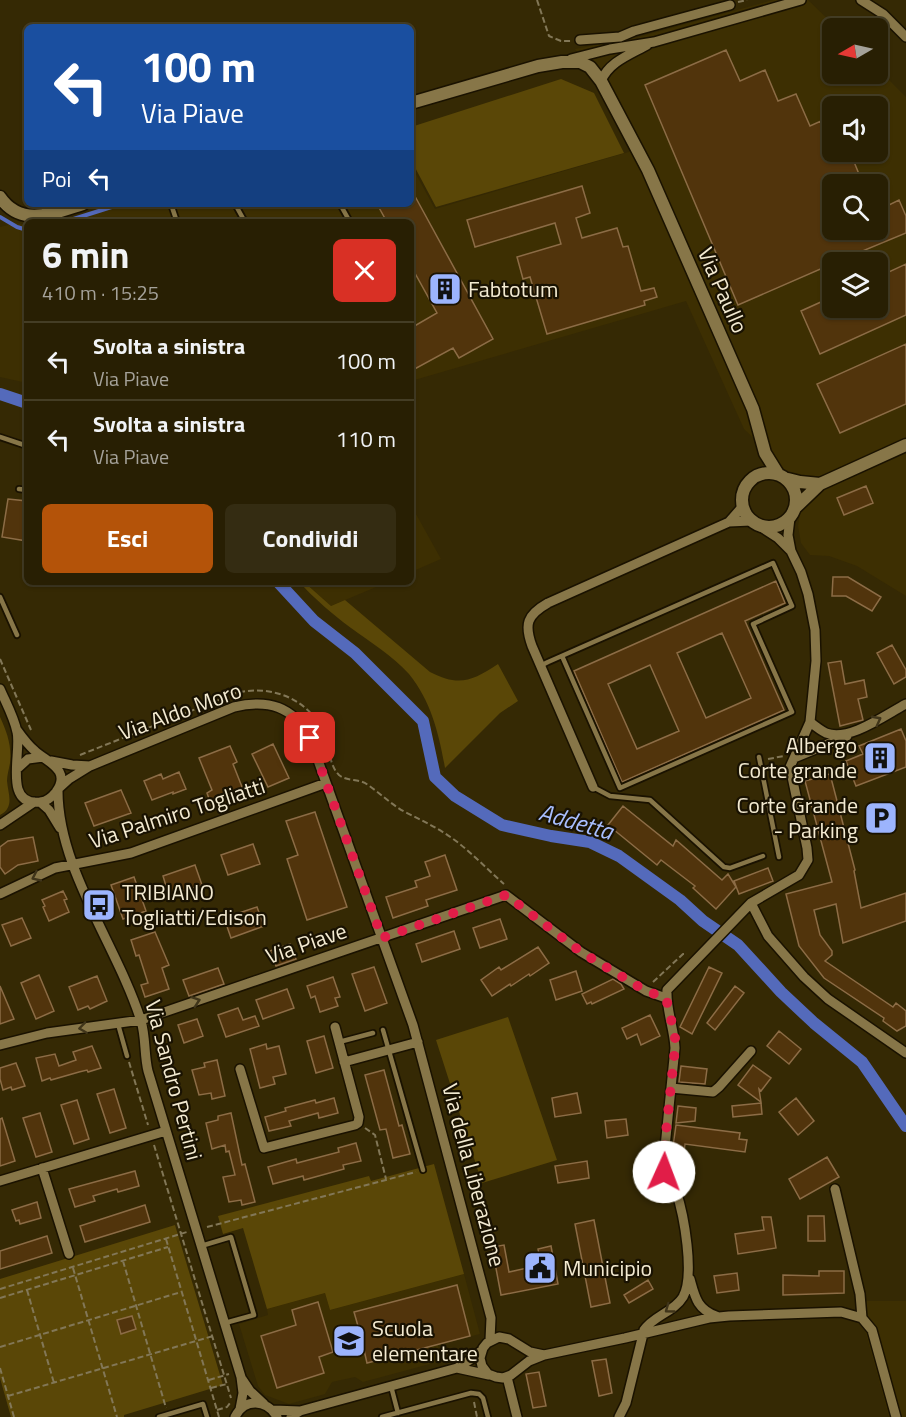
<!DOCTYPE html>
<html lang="it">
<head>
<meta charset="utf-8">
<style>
  :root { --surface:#281f03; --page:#342c12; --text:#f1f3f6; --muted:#a5a29a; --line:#443d25; --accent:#b45309 }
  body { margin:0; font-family:"Titillium Web",sans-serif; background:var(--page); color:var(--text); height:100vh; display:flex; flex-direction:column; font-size:22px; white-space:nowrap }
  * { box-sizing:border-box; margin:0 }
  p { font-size:20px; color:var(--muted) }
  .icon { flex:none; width:33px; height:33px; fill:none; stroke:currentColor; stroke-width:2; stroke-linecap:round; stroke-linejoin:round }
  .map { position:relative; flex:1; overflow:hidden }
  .drawer { position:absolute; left:24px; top:219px; width:390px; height:366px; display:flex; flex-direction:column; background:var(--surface); border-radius:9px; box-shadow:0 2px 4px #0004,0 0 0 2px var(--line) }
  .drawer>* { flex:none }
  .banner { position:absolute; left:24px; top:24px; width:390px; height:183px; border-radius:9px; box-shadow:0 2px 4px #0004,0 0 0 2px var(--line); background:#1a4fa0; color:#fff; overflow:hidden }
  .needle { width:39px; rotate:261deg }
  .tools { position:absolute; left:822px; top:18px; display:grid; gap:12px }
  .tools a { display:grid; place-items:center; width:66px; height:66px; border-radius:9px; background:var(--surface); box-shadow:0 2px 4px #0004,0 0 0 2px var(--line); font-size:30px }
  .pin { position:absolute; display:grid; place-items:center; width:51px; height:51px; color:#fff; margin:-26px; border-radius:12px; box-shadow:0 3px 9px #0006 }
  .me { position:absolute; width:66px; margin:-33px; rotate:2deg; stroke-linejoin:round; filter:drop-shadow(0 0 4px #0008) }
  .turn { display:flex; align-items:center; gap:21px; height:126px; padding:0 18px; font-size:27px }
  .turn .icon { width:78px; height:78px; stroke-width:2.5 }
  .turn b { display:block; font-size:42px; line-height:51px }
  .then { display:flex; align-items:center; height:57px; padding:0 18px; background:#0003; gap:12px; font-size:22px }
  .round { display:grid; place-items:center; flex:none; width:63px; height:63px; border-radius:9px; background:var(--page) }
  .headline { display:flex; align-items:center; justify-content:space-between; height:102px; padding:0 18px }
  h1 { font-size:36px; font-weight:700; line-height:45px }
  .primary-button { display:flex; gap:12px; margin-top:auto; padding:12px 18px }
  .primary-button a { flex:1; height:69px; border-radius:9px; background:var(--accent); color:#fff; font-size:24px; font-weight:700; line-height:69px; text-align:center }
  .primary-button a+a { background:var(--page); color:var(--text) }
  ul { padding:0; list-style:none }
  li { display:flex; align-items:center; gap:18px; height:78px; padding:0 18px; border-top:2px solid var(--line) }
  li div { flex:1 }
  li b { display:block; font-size:22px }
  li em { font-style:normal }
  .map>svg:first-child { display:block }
  .built { fill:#3d2f02; fill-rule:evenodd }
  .green { fill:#5a4707 }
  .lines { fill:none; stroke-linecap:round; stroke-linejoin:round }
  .stream { stroke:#546abb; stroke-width:4 }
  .canal { stroke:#546abb; stroke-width:12 }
  .building { fill:#51340c; stroke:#8c6c46; stroke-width:1.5; fill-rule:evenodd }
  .service-casing { stroke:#1a1200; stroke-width:8 }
  .minor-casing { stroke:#1a1200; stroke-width:12 }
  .tertiary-casing { stroke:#1a1200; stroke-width:15 }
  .path { stroke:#827757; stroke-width:2; stroke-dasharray:6 3; stroke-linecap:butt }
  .service { stroke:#877648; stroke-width:4.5 }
  .minor { stroke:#877648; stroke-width:9 }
  .tertiary { stroke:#877648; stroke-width:12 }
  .oneway { stroke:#40351a }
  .route { stroke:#e11d48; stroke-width:10; stroke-dasharray:0 18 }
  .labels { text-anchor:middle; stroke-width:4.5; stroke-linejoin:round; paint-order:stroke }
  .poi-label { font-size:22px; fill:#f3ead1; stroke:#191202; text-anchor:start }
  .street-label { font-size:22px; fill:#f3ead1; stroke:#191202 }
  .water-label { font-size:24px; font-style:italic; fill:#a8befe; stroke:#191202 }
</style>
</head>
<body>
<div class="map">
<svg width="906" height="1417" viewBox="0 0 906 1417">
  <rect width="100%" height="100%" fill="#352904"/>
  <path class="built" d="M773,0h35l29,28h-5v46h46v-5l28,28v499l-49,-30 -28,-10 -19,-1 -9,-12 -3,-17 2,-13 19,-35 -25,-2 -10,-7 -9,-10 -31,-30 -58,-128 -275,80v-159h-350l51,-18h299v-39l24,44 197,-58 -20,-39 -37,-63 64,-12zM832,106h46v46h-46zM832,184h46v46h-46zM832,262h46v46h-46z
    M16,223l11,2v158l-27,-6v-150z
    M411,505l30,54 -30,13z
    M304,582h84l-57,24z
    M464,1274l16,60 -42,11 3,16 -78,21 -8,-5 -23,5 -7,12 -36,10 -24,-9 -7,-9 -19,-62 29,-9 -1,-6 58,-16 5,17z
    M857,1301h49v116h-17z"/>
  <path class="green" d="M561,79l33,14 30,60 -188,54 -25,-47v-33z
    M299,582h5l27,24 14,-6 85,72c29,15 42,9 68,-8l20,37 -18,12 -55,55c-6,-34 -14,-67 -36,-94 -16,-18 -39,-32 -58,-46 -19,-14 -36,-29 -52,-46z
    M0,717c7,15 12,29 10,46 -1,6 -3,12 -3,18 1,13 8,26 -7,34z
    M508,1017l49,143 -75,23 -46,-143z
    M434,1164l30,110 -134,36 -5,-17 -58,16 -24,-81 -20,6 -5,-18 151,-40 2,5z
    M175,1225l48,160 -99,30v2h-113l-11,-39v-99z"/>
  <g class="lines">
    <path class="stream" d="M0,217l17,10 10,3
      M64,222l57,-18"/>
    <path class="canal" d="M0,394l27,9
      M278,582l36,39 41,32 68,68 12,56 20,19 47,29 49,11 39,6 29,14 61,44 23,21 35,24 43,47 33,31 48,39 44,64"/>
  </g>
  <path class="building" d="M726,50l14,31 25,-11 13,31 18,-7 14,32 11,-5 11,26v5h18l11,27 12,-5 4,10h-45v46h46v-45l9,21 12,-6 7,16v17l-70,29h-4v2l-94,41 -93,-220z
    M582,186l8,27 -14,5 6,20 35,-10 6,19 5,-1 13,45 13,-3 3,9 -13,4 1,4 -98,29 -17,-57 -7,2 -6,-22 44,-13 -6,-21 -80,24 -8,-27z
    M411,189l82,150 -34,19 -6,-10 -42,23v-43l26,-15 -26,-47v-44h-24l-10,-18h34z
    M906,264v51l-86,39 -19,-43 31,-14v11h46v-31z
    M906,344v60l-66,29 -23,-49z
    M866,486l7,17 -29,12 -7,-17z
    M8,499l19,2v40l-25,-4z
    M833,577h15l33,20 -9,14 -26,-15h-14z
    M776,581l9,22 -40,18 39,89 -162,72 -48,-111zM722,633l29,65 -45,20 -29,-65zM650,665l29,66 -42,18 -29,-65z
    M892,645l14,25v7l-12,7 -17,-31z
    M841,661l4,23 19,-4 3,17 -9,2 5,21 -23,6 -12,-63z
    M901,729l5,12v26l-50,19 -10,-25 17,-7 -4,-8z
    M273,744l16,34 -21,9 -16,-33z
    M230,746l7,16 -4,2 13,33 -33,13 -6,-17 5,-3 -13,-32z
    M179,772l7,17 -13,5v-2l-21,8 -8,-19 17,-7 2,5z
    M830,774l25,96 -1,1 7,37 45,-15v28l-63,22 -7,-39 -22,6 6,25 12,16v4l-7,6 68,46 3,-4 10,8v15l-9,5 -14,-10 1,-3 -60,-40 -25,-32 -13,-52 46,-12 -27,-101z
    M121,790l10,23 -37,13 -9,-23z
    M623,806l50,40 3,-6 46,40 6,-6 8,13 -20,22 -23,-21 2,-2 -34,-26 -4,5 -49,-40z
    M315,812l32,95 -40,13 -20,-61 11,-4 -12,-34z
    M33,837l5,24 -20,4 -13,9 -5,-7v-20l8,-6z
    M253,844l7,20 -32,11 -7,-20z
    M445,855l12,35 -31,10 2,6 -35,12 -7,-21 31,-10 -2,-6 15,-5 -5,-14z
    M195,865l7,20 -33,11 -6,-20z
    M768,868l5,13 -34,13 -5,-13z
    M134,877l12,34 -23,8 -12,-34z
    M63,891l4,8 -3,1 5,12 -20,9 -6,-14 2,-1 -3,-6z
    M257,907l7,19 -33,12 -7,-20z
    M22,918l9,20 -20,8 -9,-21z
    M500,919l7,20 -27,9 -7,-20z
    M454,931l6,18 -38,13 -6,-18z
    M155,932l14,33 -7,3 7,21 -24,8 -4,-12 7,-2 -9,-28 -3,1 -5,-16z
    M290,944l6,15 -20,7 -6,-15z
    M538,947l11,16 -19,13 -1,-2 -18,12 -1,-2 -18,12 -11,-16 18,-13 2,3z
    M374,967l13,36 -22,8 -13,-37z
    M709,967l13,6 -30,61 -12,-7z
    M218,968l6,16 -35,12 -6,-16z
    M576,971l6,20 -26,9 -6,-20z
    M39,975l15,36 -18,8 -15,-36z
    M97,976l10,25 -17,8 -2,-3 -10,4 -9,-23z
    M333,977l7,20 -5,1 3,8 -18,6 -5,-16 -4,2 -4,-12z
    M613,979l8,5 3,5 -32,15 -1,-2 -4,2 -5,-10z
    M0,986l14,33 -14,5z
    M735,986l9,7 -29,37 -8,-7z
    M287,989l7,19 -31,11 -7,-19z
    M238,1008l5,12 12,-4 4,10 -33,11 -8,-22z
    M650,1015l10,21 -19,9 -4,-11 -10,5 -5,-11z
    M197,1019l6,17 -19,7 -6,-18z
    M779,1031l22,18 -12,15 -22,-18z
    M324,1036l9,32 -17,5 -9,-32z
    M266,1044l1,5 12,-3 7,28 -13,3 2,7 -15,4 -10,-39z
    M92,1046l9,22 -13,4 -1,-2 -8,2 -28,8 -1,-2 -8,3 -6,-23 19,-4 4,12 17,-6 -3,-8z
    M217,1060l8,36 -13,3 -1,-6 -12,2 -7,-25 13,-3 -1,-4z
    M16,1063l9,23 -13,4 -1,-3 -8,3 -3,-11v-11z
    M753,1065l18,13 -10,13 -2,-2 2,13 -23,-17z
    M681,1066l26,3 -2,15 -26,-2z
    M384,1070l15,56 3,-1 8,29 -17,4 -7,-29 -6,1 -15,-55z
    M114,1089l12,39 -16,5 -13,-39z
    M577,1093l4,20 -26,4 -3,-19z
    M334,1098l4,15 -19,5 -1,-5 -29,8 2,5 -22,5 -4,-14 21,-6 -1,-3 30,-8 1,3z
    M796,1098l18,23 -16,14 -19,-23z
    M77,1100l12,39 -15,5 -13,-39z
    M761,1103l1,11 -29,3 -1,-11z
    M678,1106l18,2 -1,13 -19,2z
    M40,1113l12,39 -16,5 -13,-39z
    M231,1113l11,52 3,-1 10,38 -13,3 -1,-5 -12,2 -6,-25 12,-2 -6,-24 -3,1 -1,-7 -13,4 -6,-26 12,-3v-4z
    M2,1118l13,43 -15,5v-47z
    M626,1119l2,16 -21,3 -2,-17z
    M676,1125l64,8 -1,6 8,1 -2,12 -60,-8 -3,24 5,13 -7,3 -10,-16z
    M356,1143l5,18 -18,4 1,4 -40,11 -1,-4 -30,8 -5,-17 28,-8 1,4 42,-11 -1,-4z
    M827,1157l12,20 -39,22 -11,-20z
    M587,1161l2,17 -31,5 -3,-17z
    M135,1171l4,15 -21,6 -1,-3 -24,7 2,5 -20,6 -6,-18z
    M37,1202l4,16 -21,6 -1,-4 -3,1 -4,-11z
    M145,1205l5,17 -65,20 -5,-16z
    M808,1216h16l1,25h-17z
    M762,1217h9l5,31 -38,6 -3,-20 29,-4z
    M594,1220l16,83 -19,4 -16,-83z
    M47,1236l5,17 -52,16v-18z
    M504,1245l5,27 32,-7 -3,-16 13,-3 7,38 -57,11 -9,-48z
    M819,1271h25v22l-61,2v-20l36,1z
    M737,1273l2,17 -22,3 -3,-17z
    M648,1280l5,9 -24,14 -5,-8z
    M457,1285l13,51 -103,27 -3,-13 -14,3 -6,-23 14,-4 -4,-14z
    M318,1302l15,50 -14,5 5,16 -47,15 -16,-52 35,-11 -4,-15z
    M132,1316l4,13 -15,5 -4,-14z
    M606,1359l6,34 -13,3 -7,-35z
    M539,1372l7,34 -13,2 -7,-34z"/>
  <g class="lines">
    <defs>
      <path id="service" d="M171,204l6,18
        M235,204l10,18
        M340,204l10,18
        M0,437l27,9
        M19,489l8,1
        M0,597l17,38
        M540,666l8,-4 225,-99 19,43 -39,18 39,88 -172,76 -58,-132
        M759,757l20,100
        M593,787l17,9 40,4 74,67 6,1 33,-12
        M118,1024l9,32
        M383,1030l40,140
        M339,1042l34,-9
        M201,1246l30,-9 23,78 -29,8
        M391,1386l7,27
        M159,1417l44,-13 4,13
        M382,1417l89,-24 8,1 4,4 5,19"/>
      <path id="minor" d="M861,0l22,14 23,23
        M580,40l40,-3 14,-6 96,-26
        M571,59l39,-10 44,-7 147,-42
        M601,81c8,-19 28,-26 46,-36
        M743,506l-14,16 22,-1
        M758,525l20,13 13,13
        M0,689c6,14 14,28 17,43 5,20 -15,75 24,70 6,-1 11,-5 15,-10 16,-22 -9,-30 -21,-41 -7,-6 -13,-14 -18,-21
        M810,722c5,4 10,8 16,11 23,9 59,-18 80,-29
        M794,758l53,-22
        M51,761l21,4 18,1
        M17,769l11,-10 15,-2
        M593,787l-61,-141c-8,-22 -5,-31 16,-43l181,-81
        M58,789l11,-10 21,-13 144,-59c34,-8 59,-1 76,31l103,287 78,293 -1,22
        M58,789c-1,79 60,158 83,232 5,16 3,34 7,50l93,306 2,16 -3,16
        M40,802l9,8 11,18
        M0,825l34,-23
        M0,894l55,-26 76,-15 195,-70
        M751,903l17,33 36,41 24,22 78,54
        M0,1045l47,-12 94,-13 365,-125 75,57 65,39 20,7
        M344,1062l74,-20
        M240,1069l24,79 91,-23 3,-2 1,-6 -24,-90
        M671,1088l42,4 6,-5 32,-36
        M42,1168l27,86
        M0,1181l166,-50
        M835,1189l25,105 2,24
        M690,1279c5,18 7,30 26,37
        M544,1355l-14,-3 -21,-13 -10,-2 -12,6 -4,5 -3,10 2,8 6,8 8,3 7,1 8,-3 18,-14 15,-6 81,-17 84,-20 20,-2 112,-4 21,6 10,12 24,87
        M457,1368l32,7
        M507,1377l10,40
        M242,1379l8,12 14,13
        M273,1410l27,1
        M235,1417c9,-19 32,-18 42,0
        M291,1417l9,-6 157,-43 16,-10 9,-8
        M619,1417l7,-14 18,-73c9,-14 30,-18 39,-33 12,-22 1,-82 -7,-106 -3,-8 -11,-15 -13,-24l12,-119c-1,-20 -9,-38 -8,-58l84,-87 48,-28 9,-15 -1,-12 -17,-81 20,-45 6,-61 -1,-31 -7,-36 -7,-22 -10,-21 -3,-16 2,-17"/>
      <path id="tertiary" d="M411,103l127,-37 24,-4h18l10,5 11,14 47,89 105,239 12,44 13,21
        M0,197c21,31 54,16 83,7
        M742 500a27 27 0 1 1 54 0a27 27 0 1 1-54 0Z
        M788,479l12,3 20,2
        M796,507l24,-23 86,-39"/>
    </defs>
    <use href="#service" class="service-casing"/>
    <use href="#minor" class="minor-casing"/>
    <use href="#tertiary" class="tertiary-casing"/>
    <path class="path" d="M537,0l12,36 12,5h10
      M738,2l9,-2
      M0,659l31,71
      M80,755l156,-62c37,-9 76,7 89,44 4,11 5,30 14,38 9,7 20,3 29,10 13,9 24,20 37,27 18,9 35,17 51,29 17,13 32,29 48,43
      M768,759l16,-3 -1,1
      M653,982l30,-28h4
      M129,1062l19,63
      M365,1128l10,7 11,44
      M154,1145l77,253
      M207,1227l209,-55
      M166,1239l53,178
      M123,1261l43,147
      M73,1268l44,149
      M0,1289l187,-57
      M27,1290l27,93
      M0,1298l168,-51
      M0,1347l181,-55
      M0,1368l14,49
      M209,1380l20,-6
      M211,1388l16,-4
      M8,1396l205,-60
      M474,1402l3,15
      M217,1410l10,-3 3,-4"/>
    <use href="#service" class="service"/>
    <use href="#minor" class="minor"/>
    <use href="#tertiary" class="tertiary"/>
  </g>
  <defs><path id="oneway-chevron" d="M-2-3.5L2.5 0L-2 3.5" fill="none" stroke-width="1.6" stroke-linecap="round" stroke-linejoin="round" transform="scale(1.5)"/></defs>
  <g class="oneway">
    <use href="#oneway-chevron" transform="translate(877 720) rotate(-28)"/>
    <use href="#oneway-chevron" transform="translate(36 877) rotate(155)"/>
    <use href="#oneway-chevron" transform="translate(196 1001) rotate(-19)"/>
    <use href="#oneway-chevron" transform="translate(83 1028) rotate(172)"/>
    <use href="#oneway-chevron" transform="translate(669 1309) rotate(144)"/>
  </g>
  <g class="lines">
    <path class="route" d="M310,738l72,200 124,-43 75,57 65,39 20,7 9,38v12l-12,112 1,12"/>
  </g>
  <defs>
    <symbol id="building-square" viewBox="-11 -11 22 22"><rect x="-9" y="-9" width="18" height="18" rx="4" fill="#9cb4fd" stroke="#191202"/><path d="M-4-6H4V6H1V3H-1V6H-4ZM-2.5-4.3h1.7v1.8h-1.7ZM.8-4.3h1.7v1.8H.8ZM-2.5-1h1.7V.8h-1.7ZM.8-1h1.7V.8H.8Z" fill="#111"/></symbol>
    <symbol id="parking-square" viewBox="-11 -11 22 22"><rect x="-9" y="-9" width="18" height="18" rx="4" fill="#9cb4fd" stroke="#191202"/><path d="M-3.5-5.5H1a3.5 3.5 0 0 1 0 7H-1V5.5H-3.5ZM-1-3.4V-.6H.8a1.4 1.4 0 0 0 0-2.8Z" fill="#111"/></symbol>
    <symbol id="bus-square" viewBox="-11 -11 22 22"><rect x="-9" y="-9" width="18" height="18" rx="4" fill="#9cb4fd" stroke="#191202"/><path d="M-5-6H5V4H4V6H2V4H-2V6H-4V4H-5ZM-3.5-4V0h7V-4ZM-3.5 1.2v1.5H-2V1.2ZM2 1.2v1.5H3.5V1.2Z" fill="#111"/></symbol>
    <symbol id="civic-square" viewBox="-11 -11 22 22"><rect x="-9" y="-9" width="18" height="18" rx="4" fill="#9cb4fd" stroke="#191202"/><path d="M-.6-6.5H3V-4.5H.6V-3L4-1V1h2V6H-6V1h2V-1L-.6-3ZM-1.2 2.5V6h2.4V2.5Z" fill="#111"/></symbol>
    <symbol id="school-square" viewBox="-11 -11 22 22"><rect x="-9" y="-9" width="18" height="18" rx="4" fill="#9cb4fd" stroke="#191202"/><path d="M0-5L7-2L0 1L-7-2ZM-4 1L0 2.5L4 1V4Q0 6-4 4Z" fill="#111"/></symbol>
  </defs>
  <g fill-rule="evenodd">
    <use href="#building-square" x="426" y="270" width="38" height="38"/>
    <use href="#building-square" x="861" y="739" width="38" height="38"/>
    <use href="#parking-square" x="862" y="799" width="38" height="38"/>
    <use href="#bus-square" x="80" y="886" width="38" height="38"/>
    <use href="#civic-square" x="521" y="1249" width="38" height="38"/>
    <use href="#school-square" x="330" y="1322" width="38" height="38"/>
  </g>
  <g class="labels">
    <g class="poi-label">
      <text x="468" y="297">Fabtotum</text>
      <text x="857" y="753" text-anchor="end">Albergo<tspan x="857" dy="25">Corte grande</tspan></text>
      <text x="858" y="813" text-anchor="end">Corte Grande<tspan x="858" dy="25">- Parking</tspan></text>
      <text x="122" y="900">TRIBIANO<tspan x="122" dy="25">Togliatti/Edison</tspan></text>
      <text x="563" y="1276">Municipio</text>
      <text x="372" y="1336">Scuola<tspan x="372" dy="25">elementare</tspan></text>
    </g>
    <g class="street-label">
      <text transform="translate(723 290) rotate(66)" y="8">Via Paullo</text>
      <text transform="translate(180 711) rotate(-20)" y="8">Via Aldo Moro</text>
      <text transform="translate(177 813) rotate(-18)" y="8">Via Palmiro Togliatti</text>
      <text transform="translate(306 943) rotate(-19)" y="8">Via Piave</text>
      <text transform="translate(174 1080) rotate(75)" y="8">Via Sandro Pertini</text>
      <text transform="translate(474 1175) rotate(75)" y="8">Via della Liberazione</text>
    </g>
    <g class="water-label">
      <text transform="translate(576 822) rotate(16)" y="8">Addetta</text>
    </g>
  </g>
</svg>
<div class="tools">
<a><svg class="needle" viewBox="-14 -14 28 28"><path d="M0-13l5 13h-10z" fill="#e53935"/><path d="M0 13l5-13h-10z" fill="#a5a29a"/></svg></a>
<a><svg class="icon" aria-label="sound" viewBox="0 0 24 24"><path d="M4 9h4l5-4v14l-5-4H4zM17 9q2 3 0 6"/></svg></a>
<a><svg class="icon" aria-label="search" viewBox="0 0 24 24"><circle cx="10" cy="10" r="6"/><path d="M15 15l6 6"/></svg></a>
<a><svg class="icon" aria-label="layers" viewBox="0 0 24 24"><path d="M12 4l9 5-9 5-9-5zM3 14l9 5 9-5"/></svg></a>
</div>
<div class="pin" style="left:310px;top:738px;background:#d93025"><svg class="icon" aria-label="arrive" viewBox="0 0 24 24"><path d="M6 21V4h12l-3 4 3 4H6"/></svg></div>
<svg class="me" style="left:664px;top:1172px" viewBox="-20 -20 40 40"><circle r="19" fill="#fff"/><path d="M0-13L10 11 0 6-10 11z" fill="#e11d48"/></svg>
<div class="banner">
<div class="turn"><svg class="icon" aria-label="left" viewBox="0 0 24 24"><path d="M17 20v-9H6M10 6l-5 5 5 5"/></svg><div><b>100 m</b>Via Piave</div></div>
<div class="then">Poi<svg class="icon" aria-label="left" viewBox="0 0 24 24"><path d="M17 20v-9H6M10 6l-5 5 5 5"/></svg></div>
</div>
<section class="drawer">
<div class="headline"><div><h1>6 min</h1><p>410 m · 15:25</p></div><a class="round" style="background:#d93025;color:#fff"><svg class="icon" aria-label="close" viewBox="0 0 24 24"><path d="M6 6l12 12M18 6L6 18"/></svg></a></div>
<ul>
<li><svg class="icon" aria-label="left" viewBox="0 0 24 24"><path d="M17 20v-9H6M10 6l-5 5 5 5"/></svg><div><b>Svolta a sinistra</b><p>Via Piave</p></div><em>100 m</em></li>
<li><svg class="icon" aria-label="left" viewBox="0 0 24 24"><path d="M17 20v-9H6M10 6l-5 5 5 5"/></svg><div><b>Svolta a sinistra</b><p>Via Piave</p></div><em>110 m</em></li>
</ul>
<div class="primary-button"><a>Esci</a><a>Condividi</a></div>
</section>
</div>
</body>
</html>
